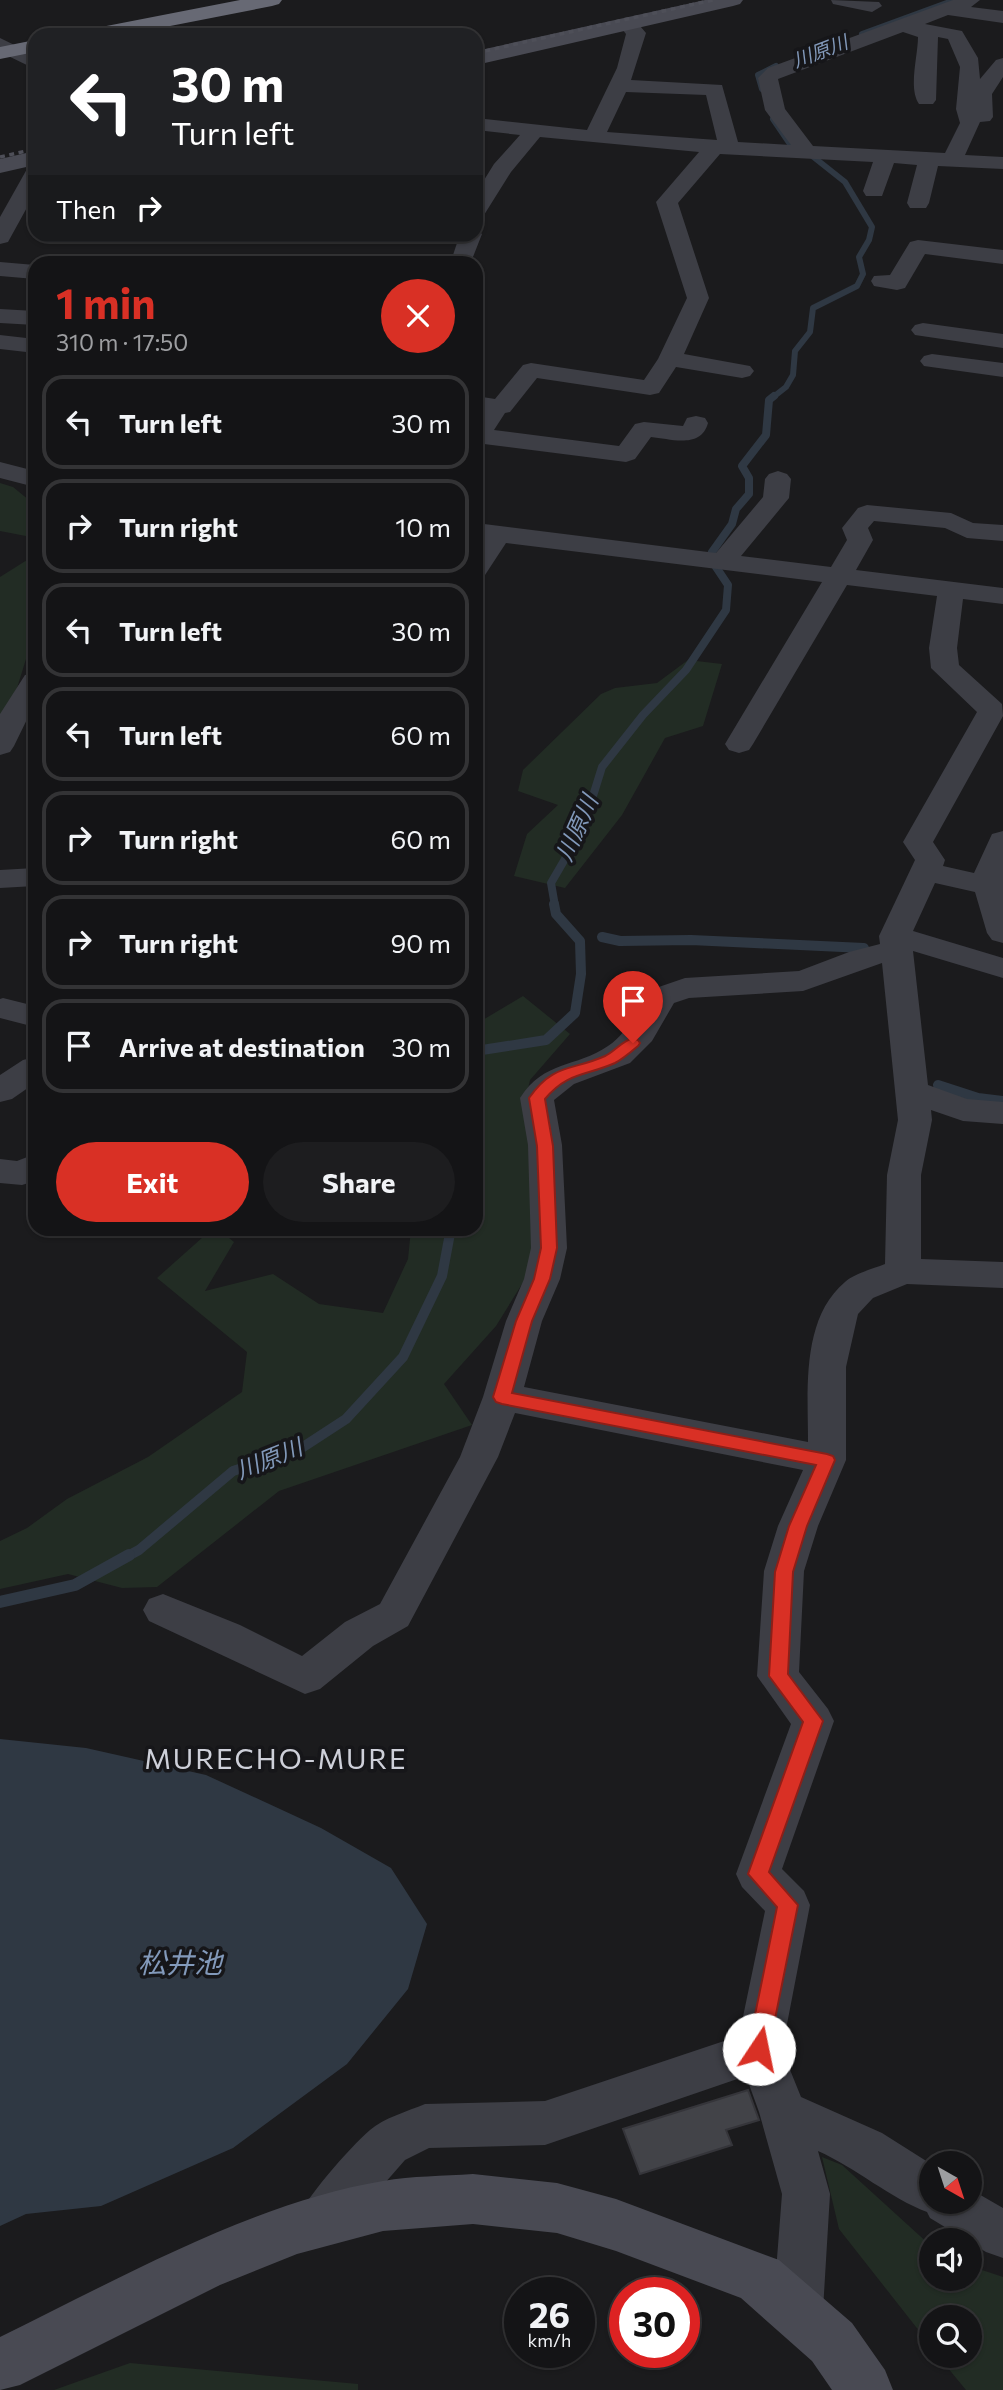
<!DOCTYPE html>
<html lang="en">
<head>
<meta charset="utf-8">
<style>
  :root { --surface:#141416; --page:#1d1d1f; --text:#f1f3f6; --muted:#9d9ea1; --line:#333335; --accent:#d93025 }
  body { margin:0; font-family:Commissioner,"Noto Sans JP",sans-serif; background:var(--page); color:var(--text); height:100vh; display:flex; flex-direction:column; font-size:26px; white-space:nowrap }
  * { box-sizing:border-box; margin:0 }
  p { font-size:23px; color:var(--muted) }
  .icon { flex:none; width:38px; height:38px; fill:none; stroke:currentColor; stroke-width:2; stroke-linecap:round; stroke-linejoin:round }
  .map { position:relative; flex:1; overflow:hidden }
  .panel { position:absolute; left:28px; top:256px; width:455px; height:980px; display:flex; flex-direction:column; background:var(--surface); border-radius:21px; box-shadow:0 2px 5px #0004,0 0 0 2px var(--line) }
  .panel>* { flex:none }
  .top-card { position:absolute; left:28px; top:28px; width:455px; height:214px; border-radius:21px; box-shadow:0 2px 5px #0004,0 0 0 2px var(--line); background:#202124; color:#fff; overflow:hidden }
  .needle { width:46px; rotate:141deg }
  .buttons { position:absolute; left:919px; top:2151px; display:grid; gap:14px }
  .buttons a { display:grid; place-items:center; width:63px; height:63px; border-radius:50%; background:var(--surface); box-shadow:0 2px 5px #0004,0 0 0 2px var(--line); font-size:35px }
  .speed { position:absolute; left:504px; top:2277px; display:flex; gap:14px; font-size:35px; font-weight:700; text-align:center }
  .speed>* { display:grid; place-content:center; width:91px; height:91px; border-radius:50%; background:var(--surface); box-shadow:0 2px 5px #0004,0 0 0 2px var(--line); line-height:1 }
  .speed small { font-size:18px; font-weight:400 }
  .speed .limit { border:10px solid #d22; background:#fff; color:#111 }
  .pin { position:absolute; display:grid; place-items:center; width:60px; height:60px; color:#fff; margin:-72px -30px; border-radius:50% 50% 50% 0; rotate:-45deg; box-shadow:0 0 7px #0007 }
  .pin .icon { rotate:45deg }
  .me { position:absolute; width:77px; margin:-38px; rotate:11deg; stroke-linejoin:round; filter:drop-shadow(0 0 5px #0008) }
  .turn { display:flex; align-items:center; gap:24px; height:147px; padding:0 28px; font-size:32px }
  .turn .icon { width:91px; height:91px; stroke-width:2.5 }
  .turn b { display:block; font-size:49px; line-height:60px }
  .then { display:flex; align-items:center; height:66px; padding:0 28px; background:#0003; gap:14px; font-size:26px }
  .round { display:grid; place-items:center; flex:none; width:74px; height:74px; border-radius:37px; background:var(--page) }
  .summary { display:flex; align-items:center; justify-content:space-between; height:119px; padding:0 28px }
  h1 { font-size:42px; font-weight:700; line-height:52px; color:var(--accent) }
  .button { display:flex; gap:14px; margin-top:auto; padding:14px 28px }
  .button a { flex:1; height:80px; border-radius:42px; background:var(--accent); color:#fff; font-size:28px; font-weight:700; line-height:80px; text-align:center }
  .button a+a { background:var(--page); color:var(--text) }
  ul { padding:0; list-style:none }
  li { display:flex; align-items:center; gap:21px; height:94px; margin:0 14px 10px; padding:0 14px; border:4px solid var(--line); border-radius:21px }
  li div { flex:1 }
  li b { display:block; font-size:26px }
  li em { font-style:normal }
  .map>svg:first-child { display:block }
  .green { fill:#222c24 }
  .water { fill:#2f3843 }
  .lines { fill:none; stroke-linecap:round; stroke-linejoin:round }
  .stream-far3 { stroke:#2f3843; stroke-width:6 }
  .stream-far2 { stroke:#2f3843; stroke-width:8 }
  .stream-far1 { stroke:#2f3843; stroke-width:10 }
  .stream { stroke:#2f3843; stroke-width:12 }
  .building { fill:#424348; stroke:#35353a; stroke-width:2 }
  .street { fill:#3d3e45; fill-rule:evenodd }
  .secondary { fill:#494a53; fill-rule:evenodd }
  .highway { fill:#676974; fill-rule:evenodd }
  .rail { stroke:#4e4f58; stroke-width:3.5; stroke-dasharray:5 4.5; stroke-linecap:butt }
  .route { fill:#d93025; stroke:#8d1f18; stroke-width:2 }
  .labels { text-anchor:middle; stroke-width:7; stroke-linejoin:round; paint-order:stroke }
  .far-water-label { font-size:19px; font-style:italic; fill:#8299ba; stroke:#161619 }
  .water-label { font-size:23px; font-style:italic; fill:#8299ba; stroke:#161619 }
  .near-quarter-label { font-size:28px; letter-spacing:2px; fill:#ced0d9; stroke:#161619 }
  .near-water-label { font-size:28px; font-style:italic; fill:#8299ba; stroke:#161619 }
</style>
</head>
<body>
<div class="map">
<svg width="1003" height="2390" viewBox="0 0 1003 2390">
  <rect width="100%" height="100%" fill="#1b1b1d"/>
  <path class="green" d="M0,483l13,4 22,18v36l-4,-4 -31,-6z
    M35,555v75l-18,58 -17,36v-147z
    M688,660l34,4 -19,62 -38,12 -43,77 -57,73 -51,-12 13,-42 31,-29 -40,-14 5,-21 78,-76 14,-6 42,-5z
    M523,996l47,38 -40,46 -7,31 15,85 -3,67 -39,63 -52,58 28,41 -193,66 -122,96 -35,1 -54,-14 -68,15v-48l27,-13 40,-29 81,-42 94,-65 5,-40 -90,-74 55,-49h6l16,13 -29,49 68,-17 46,30 64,9 25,-54 3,-30 65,-1v-204z
    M822,2157l20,8 89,81v32h39v-12l33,11v113h-37l-28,-34h32v-39h-39v29l-92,-117z
    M130,2363l228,21v6h-304z"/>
  <path class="water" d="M0,1739l86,9 120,27 115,53 70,40 36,56 -19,65 -61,75 -114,84 -132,58 -75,8 -26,12z"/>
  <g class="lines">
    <path class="stream-far3" d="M862,34l93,-34
      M803,55l35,-13
      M762,89l-4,-14 18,-9
      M773,119l17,25
      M772,398l14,-11 7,-12 2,-24 15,-19 3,-24 44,-22 6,-12 -4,-17 10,-17 3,-13 -27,-45 -34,-27"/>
    <path class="stream-far2" d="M712,552l20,-28 4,-15 13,-15v-16l-7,-12 24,-31 3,-35 5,-4
      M555,906l-4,-23 32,-55 19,-61 41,-52 43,-45 40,-60 2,-25 -12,-18"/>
    <path class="stream-far1" d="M602,937l18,4 71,-1 173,8
      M476,1056l6,-6 64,-10 29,-27 6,-39 -1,-33 -24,-27 -2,-10
      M938,1085l40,13 25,3
      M126,1557l13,-7 94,-79 67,-22 46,-30 57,-62 39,-81 9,-48"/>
    <path class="stream" d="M0,1602l75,-17 54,-30"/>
  </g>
  <path class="building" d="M748,2090l11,30 -33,10 6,15 -92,29 -17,-45z"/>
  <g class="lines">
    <path class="street" d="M831,0l48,2 3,4 -10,6 -39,-8z
      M953,0h27l-9,7 32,4v12l-55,-8 -23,9 37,7 16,27 2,21 16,-19 7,-2v19l-11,17 1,23 -3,4 -10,1 -15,33 38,2v12l-65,-3 -9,37 -3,5h-16l-3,-5 10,-38 -23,-2 -12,33h-16l-3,-5 10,-29 -153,-8 -42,49 31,95 -25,56 66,12 4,5 -4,5 -8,2 -66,-11 -17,26 -9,2 -113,-17 -27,34 -5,1 -11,17 125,16 16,-22 9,-2 39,4 4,-8 9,-2 9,2 3,5c-7,26 -37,16 -57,14l-16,22 -9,3 -150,-19v-23l5,-9 -5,-1v-14l19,3 28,-34 8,-2 113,17 14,-21 29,-61 -31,-96 43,-50 -159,-15 -29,35 -27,43 -8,2v-24l18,-29 26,-29 -44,-5v-12l111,12 30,-62 9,-34 -8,-10 10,-6 7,2 11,13 -15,47 91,5 16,57 53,3 -26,-35 -7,-32 10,-10zM903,32l15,5c0,19 -10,51 1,67h14l3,-4 2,-63 10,2 12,28 -4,42 4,14 -15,30 -132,-7 -28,-37 -7,-30zM626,92l80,3 11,45 -110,-8z
      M0,38l35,17v14l-35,-17z
      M35,168v25l-27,49 -8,2v-27l27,-48z
      M476,229l6,5 -11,28h-24l6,-7 7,-21h16z
      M918,240l85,10v14l-78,-10 -20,34 -8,2 -23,-4 -3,-5 3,-5 16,-1 20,-33z
      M0,262l35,3v14l-35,-3z
      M0,309l35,2v14l-35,-2z
      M923,323l80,11v14l-88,-13 -4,-5 4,-5z
      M0,335l35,4v14l-35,-4z
      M932,354l71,9v14l-79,-11 -4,-5 4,-5z
      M0,462l35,9v16l-35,-9z
      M778,471l9,3 4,5 -2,19 -48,58 90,11 16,-27 -5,-12 16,-20 9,-3 84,8 22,10 30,2v16l-36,-3 -22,-10 -71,-7 -6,7 5,12 -17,30 147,18v16l-40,-5 -6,49 2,17 43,39 1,12 -70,126 12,18 -2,6 31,7 18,-39 11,-3v112l-11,-3 -5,-7 -12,-41 -40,-9 -22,48 90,27v20l-90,-27 15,134 39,14 36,3v22l-40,-3 -32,-11 1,10 -11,55v84l82,3v26l-96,-4 -34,14 -15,16 -12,53v93l-28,66 -14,45 -5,101 29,37 6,12 -52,148 22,22 6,14 -28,145 19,47 81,36 49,31v38h39v-13l33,19v50l-17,-6 -56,-34 -3,-6c-37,-14 -71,-44 -109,-61l12,43 -7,116 -7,17 -18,7 -18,-7 -7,-17 9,-116 -23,-82 -13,-36 -201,69 -116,3 -24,12 -70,80 -17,7 -17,-7 -7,-16c10,-24 55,-76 76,-94 14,-12 38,-19 55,-26l120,-3 194,-65 26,-125 -23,-24 -6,-13 55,-150 -34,-48 7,-105 14,-45 25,-56 -288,-57 -17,44 -90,169 -35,20 -53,43 -15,5 -156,-73 -6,-11 6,-11 14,-5 77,31 62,31 43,-34 35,-18 80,-147 23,-60 23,-76 18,-42 7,-31 -3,-103 -8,-47c24,-38 56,-30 88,-52 21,-14 28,-36 42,-56l35,-12 114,-7 50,-19 31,-8 -1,-8 36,-76 -12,-18 74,-130 -46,-44 -2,-20 8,-52 -90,-11 -94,159 -4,6 -10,3 -10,-3 -4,-6 97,-162 -316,-39 -21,32 -9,2v-28l6,-9 -6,-1v-16l240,30 47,-56 2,-18 4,-5zM882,963l16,157 -11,55 -2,89c-12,5 -30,9 -40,18 -44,37 -37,108 -37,160l-284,-55 18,-66 18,-42 7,-31 -5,-103 -8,-45 20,-16 56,-21 22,-22 22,-38 15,-5 114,-7z
      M35,673v30l-21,43 -4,6 -10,3v-41l25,-39z
      M35,868v18l-35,2v-18z
      M3,998l32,8v21l-35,-9v-19z
      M35,1057v26l-23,16 -12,3v-27l23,-15z
      M35,1154v27l-13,4 -22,-2v-24l17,2z"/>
    <path class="secondary" d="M705,0h38l-3,4 -7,2 -257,59v-14z
      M35,151v14l-35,8v-14z
      M473,2174l84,9 59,16 163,61 73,63 33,47 8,20h-61l-20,-29 -71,-63 -125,-47 -59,-18 -84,-9 -90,7 -86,23 -77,31 -200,100 -20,5v-53c117,-57 254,-135 383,-156 29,-5 60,-5 90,-7z"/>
    <path class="highway" d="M240,0h42l-3,4 -7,2 -148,29h-44l3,-5 8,-1z
      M35,40v12l-35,7v-12z"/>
    <path class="rail" d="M476,53l237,-53
      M0,157l35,-8"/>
  </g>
  <path class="route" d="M633,1038l5,2 2,3 -2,3c-7,6 -15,13 -23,17 -29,13 -48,9 -70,36l8,47 4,102 -7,31 -18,42 -20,72 315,61 6,2 2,4 -28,66 -14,46 -5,102 35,47 -54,151 29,33 -29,144 -3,7 -7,3 -8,-3 -3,-7 29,-142 -29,-33 55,-152 -34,-46 6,-104 14,-46 27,-61 -314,-61 -6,-2 -3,-5 23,-76 18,-42 7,-31 -4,-102 -8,-48c24,-35 43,-27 76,-42 10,-5 17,-15 28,-18z"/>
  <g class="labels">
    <g class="far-water-label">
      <text transform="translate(820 51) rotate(-21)" y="7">川原川</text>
    </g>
    <g class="water-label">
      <text transform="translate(577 828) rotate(-66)" y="8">川原川</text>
      <text transform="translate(269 1459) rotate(-22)" y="8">川原川</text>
    </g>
    <g class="near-quarter-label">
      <text x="276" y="1769">MURECHO-MURE</text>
    </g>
    <g class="near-water-label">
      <text x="180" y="1973">松井池</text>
    </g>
  </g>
</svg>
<div class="buttons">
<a><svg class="needle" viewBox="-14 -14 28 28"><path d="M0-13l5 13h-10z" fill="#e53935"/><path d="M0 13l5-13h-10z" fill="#9d9ea1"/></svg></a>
<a><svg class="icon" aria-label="sound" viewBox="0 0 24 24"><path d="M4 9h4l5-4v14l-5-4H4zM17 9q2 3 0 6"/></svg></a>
<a><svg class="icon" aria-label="search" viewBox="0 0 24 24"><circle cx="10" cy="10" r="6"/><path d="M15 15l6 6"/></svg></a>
</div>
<div class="speed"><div>26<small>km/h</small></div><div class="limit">30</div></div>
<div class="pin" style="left:633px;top:1043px;background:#d93025"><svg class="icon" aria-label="arrive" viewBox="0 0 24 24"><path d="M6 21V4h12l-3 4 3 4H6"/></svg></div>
<svg class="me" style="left:759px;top:2049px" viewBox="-20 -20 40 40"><circle r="19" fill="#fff"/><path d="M0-13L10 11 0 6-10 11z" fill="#d93025"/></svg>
<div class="top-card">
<div class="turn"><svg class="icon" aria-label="left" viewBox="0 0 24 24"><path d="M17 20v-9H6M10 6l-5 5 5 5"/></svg><div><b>30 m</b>Turn left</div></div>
<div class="then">Then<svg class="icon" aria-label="right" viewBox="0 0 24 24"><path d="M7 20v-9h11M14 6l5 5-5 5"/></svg></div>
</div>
<section class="panel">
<div class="summary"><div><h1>1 min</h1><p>310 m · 17:50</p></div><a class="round" style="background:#d93025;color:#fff"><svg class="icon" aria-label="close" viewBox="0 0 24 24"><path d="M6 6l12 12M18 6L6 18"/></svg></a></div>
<ul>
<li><svg class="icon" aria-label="left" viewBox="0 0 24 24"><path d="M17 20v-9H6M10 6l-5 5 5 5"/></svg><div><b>Turn left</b></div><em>30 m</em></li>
<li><svg class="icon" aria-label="right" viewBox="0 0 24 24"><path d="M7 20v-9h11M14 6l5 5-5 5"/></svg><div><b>Turn right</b></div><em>10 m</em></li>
<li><svg class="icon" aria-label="left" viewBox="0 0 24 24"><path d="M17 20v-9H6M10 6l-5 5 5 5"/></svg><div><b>Turn left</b></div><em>30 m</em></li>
<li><svg class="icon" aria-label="left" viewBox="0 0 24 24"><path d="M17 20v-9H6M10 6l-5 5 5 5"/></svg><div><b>Turn left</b></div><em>60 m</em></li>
<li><svg class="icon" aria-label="right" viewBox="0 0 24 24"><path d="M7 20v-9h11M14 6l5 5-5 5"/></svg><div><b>Turn right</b></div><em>60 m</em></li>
<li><svg class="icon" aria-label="right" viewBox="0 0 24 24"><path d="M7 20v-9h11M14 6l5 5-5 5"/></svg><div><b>Turn right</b></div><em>90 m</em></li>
<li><svg class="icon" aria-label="arrive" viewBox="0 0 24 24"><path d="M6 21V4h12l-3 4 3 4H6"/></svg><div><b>Arrive at destination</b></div><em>30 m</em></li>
</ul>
<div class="button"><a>Exit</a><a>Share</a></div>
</section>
</div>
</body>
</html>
